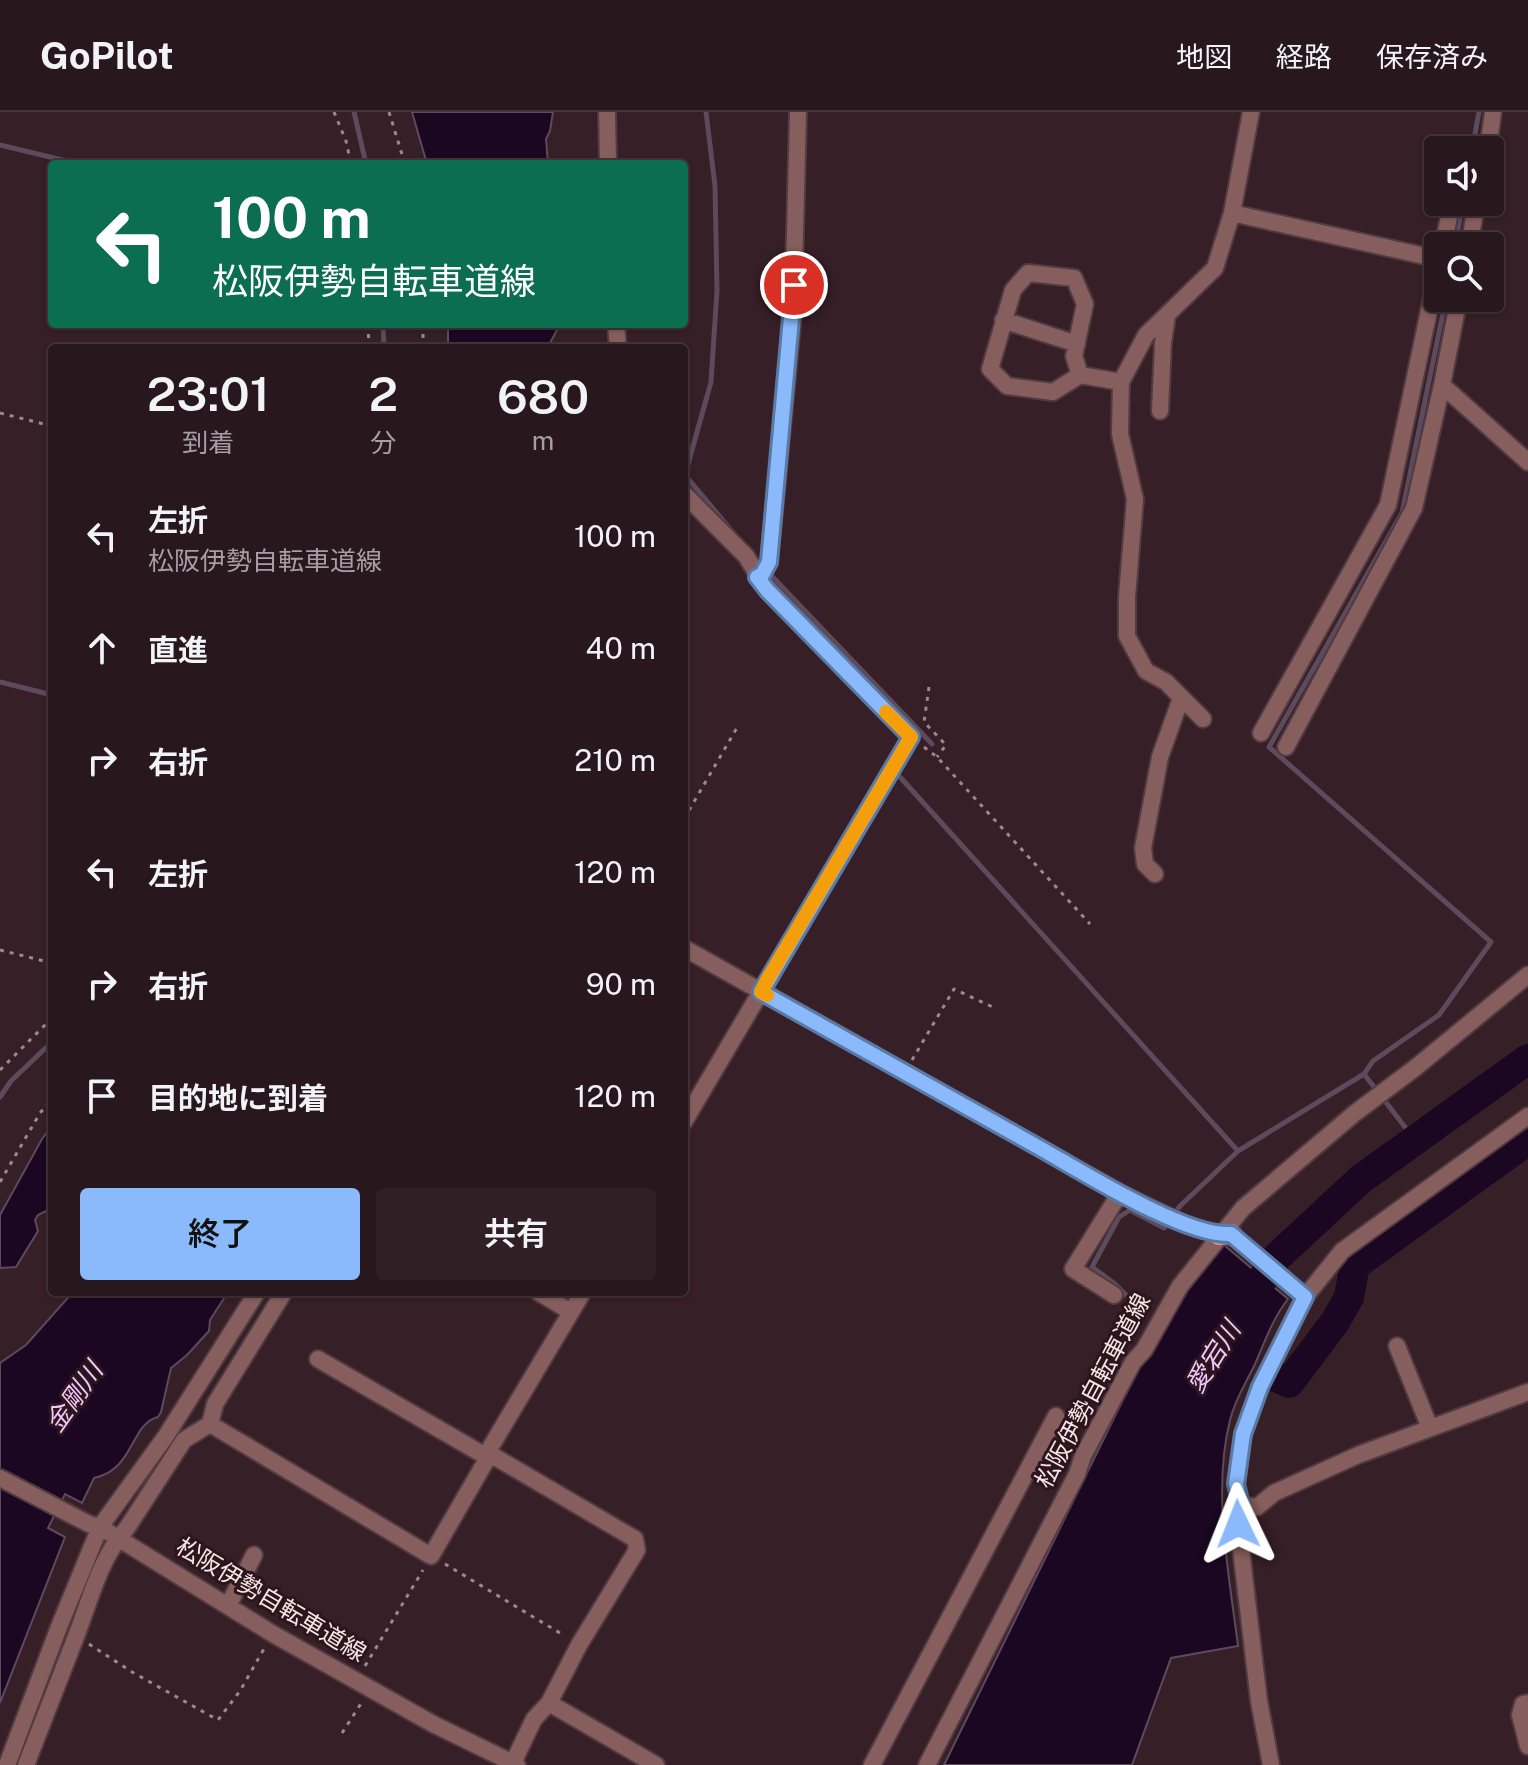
<!DOCTYPE html>
<html lang="ja">
<head>
<meta charset="utf-8">
<style>
  :root { --surface:#28171c; --page:#302025; --text:#f1f3f6; --muted:#a59fa3; --line:#44363b; --accent:#8abafc }
  body { margin:0; font-family:"Public Sans","Noto Sans JP",sans-serif; background:var(--page); color:var(--text); height:100vh; display:flex; flex-direction:column; font-size:30px; white-space:nowrap }
  * { box-sizing:border-box; margin:0 }
  p { font-size:26px; color:var(--muted) }
  .icon { flex:none; width:44px; height:44px; fill:none; stroke:currentColor; stroke-width:2; stroke-linecap:round; stroke-linejoin:round }
  .map { position:relative; flex:1; overflow:hidden }
  .sheet { position:absolute; left:48px; top:232px; width:640px; height:952px; display:flex; flex-direction:column; background:var(--surface); border-radius:8px; box-shadow:0 2px 6px #0004,0 0 0 2px var(--line) }
  .sheet>* { flex:none }
  .guide { position:absolute; left:48px; top:48px; width:640px; height:168px; border-radius:8px; box-shadow:0 2px 6px #0004,0 0 0 2px var(--line); background:#0b6e4f; color:#fff; overflow:hidden }
  .buttons { position:absolute; left:1424px; top:24px; display:grid; gap:16px }
  .buttons a { display:grid; place-items:center; width:80px; height:80px; border-radius:8px; background:var(--surface); box-shadow:0 2px 6px #0004,0 0 0 2px var(--line); font-size:40px }
  .pin { position:absolute; display:grid; place-items:center; width:68px; height:68px; color:#fff; margin:-34px; border:4px solid #fff; border-radius:50%; box-shadow:0 2px 8px #0007 }
  .me { position:absolute; width:88px; margin:-44px; rotate:358deg; stroke-linejoin:round; filter:drop-shadow(0 0 6px #0008) }
  .turn { display:flex; align-items:center; gap:28px; height:168px; padding:0 32px; font-size:36px }
  .turn .icon { width:104px; height:104px; stroke-width:2.5 }
  .turn b { display:block; font-size:56px; line-height:68px }
  .eta { display:flex; justify-content:space-evenly; align-items:center; height:136px; text-align:center }
  .eta b { font-size:48px; font-weight:600; line-height:56px }
  .primary-button { display:flex; gap:16px; margin-top:auto; padding:16px 32px }
  .primary-button a { flex:1; height:92px; border-radius:8px; background:var(--accent); color:#111; font-size:32px; font-weight:600; line-height:92px; text-align:center }
  .primary-button a+a { background:var(--page); color:var(--text) }
  ul { padding:0; list-style:none }
  li { display:flex; align-items:center; gap:24px; height:112px; padding:0 32px }
  li div { flex:1 }
  li b { display:block; font-size:30px }
  li em { font-style:normal }
  header { display:flex; align-items:center; gap:48px; box-sizing:border-box; height:112px; padding:0 40px; background:var(--surface); border-bottom:2px solid var(--line) }
  header strong { font-size:38px }
  nav { display:flex; gap:44px; margin-inline-start:auto; font-size:28px }
  .map>svg:first-child { display:block }
  .water { fill:#1b0721; stroke:#5d4a5d; stroke-width:2 }
  .lines { fill:none; stroke-linecap:round; stroke-linejoin:round }
  .stream { stroke:#5d4a5d; stroke-width:5 }
  .river { stroke:#1b0721; stroke-width:30 }
  .minor-casing { stroke:#513b41; stroke-width:20 }
  .major-casing { stroke:#513b41; stroke-width:24 }
  .path { stroke:#9c888e; stroke-width:3; stroke-dasharray:4 6; stroke-linecap:butt }
  .minor { stroke:#865e5d; stroke-width:16 }
  .major { stroke:#e69392; stroke-width:20 }
  .route-casing { stroke:#5a79a4; stroke-width:20 }
  .route { stroke:#8abafc; stroke-width:14 }
  .slow { stroke:#f59e0b; stroke-width:14 }
  .labels { text-anchor:middle; stroke-width:6; stroke-linejoin:round; paint-order:stroke }
  .street-label { font-size:24px; fill:#f6e5e9; stroke:#2c151d }
  .water-label { font-size:26px; font-style:italic; fill:#f2c7ff; stroke:#2c151d }
</style>
</head>
<body>
<header>
<strong>GoPilot</strong>
<nav><a>地図</a><a>経路</a><a>保存済み</a></nav>
</header>
<div class="map">
<svg width="1528" height="1653" viewBox="0 0 1528 1653">
  <rect width="100%" height="100%" fill="#361f26"/>
  <path class="water" d="M412,0h141l-3,19 -4,8 2,25h-121z
    M448,212h103l6,6 -7,13v5h-102z
    M52,1014v71l-4,13 -10,5 -3,5 3,11 -22,36 -16,1v-53l42,-76z
    M1224,1133l64,54c-15,19 -23,42 -33,65 -9,19 -20,35 -25,56 -18,72 -1,153 8,226l-67,12 -39,107h-188l193,-394 51,-81z
    M73,1180h155l-18,28 -1,11 -22,24 -16,13 -10,44 -3,5c-28,7 -23,52 -64,61l-12,25 -17,-9 -17,34 17,9 -65,166v-340l26,-18z"/>
  <g class="lines">
    <path class="stream" d="M354,0l12,52
      M706,0l9,74 2,104 -6,92 -26,93 51,61
      M0,33l79,19
      M1472,38l7,-38
      M1455,134l8,-44
      M383,212l1,24
      M766,458l166,174
      M0,570l52,13
      M900,665l338,374 -58,55 -16,22 -34,-18 -11,7 -27,50 23,17 23,23 -12,25 -10,9
      M0,985l11,-16 41,-39
      M1415,1028l-51,-66 9,-13 66,-46 52,-73 -222,-195 133,-234 44,-215
      M1238,1039l126,-77"/>
    <path class="river" d="M1242,1199l34,-53 85,-79 167,-120
      M1276,1265l13,6 46,-61 14,-25 6,-32 173,-125"/>
    <defs>
      <path id="minor" d="M607,0l1,52
        M1488,38l5,-38
        M1232,101l206,46
        M1443,134l9,-44
        M1469,134l8,-44
        M1459,186l-17,87 86,77
        M1003,208l74,24
        M616,212l2,24
        M1080,263l-6,-19 11,-52 -11,-26 -46,-5 -15,17 -23,79 17,17 46,6 27,-17 41,7
        M1160,299l3,-68 4,-27
        M684,382l62,62 21,34 144,147 -227,385
        M757,465l5,-2 7,-13 24,-248 5,-202
        M1203,607l-37,-37 -20,-11 -19,-35v-39l8,-98 -15,-65 1,-52 25,-47 69,-67 17,-55 19,-101
        M1261,621l127,-228 50,-237
        M1286,635l128,-239 28,-123
        M1155,762l-10,-10 -2,-16 17,-91 21,-59
        M684,836l436,245 64,31 35,11
        M1231,1122l74,63
        M538,1180l33,20
        M1114,1183l-41,-26 47,-76
        M1397,1234l33,82
        M210,1312l221,132 59,-102h-8l-164,-95
        M0,1366l89,46 11,3 173,107 160,90 84,41
        M1241,1393l16,2 17,-14 84,-38 170,-63
        M228,1494l26,-51
        M549,1591l107,62
        M1528,1591l-5,1 -3,11 8,31
        M7,1653l52,-138 41,-100 66,-91 91,-144
        M26,1653c16,-42 33,-84 49,-126 15,-38 24,-80 52,-111l57,-88 26,-16 5,-20 69,-112
        M512,1653l22,-46 15,-16 30,-58 58,-95 -2,-11 -145,-85v-6l93,-156
        M872,1653l184,-349
        M927,1653l150,-291 6,-18 50,-94 11,-12 36,-64 63,-78 112,-95 60,-45 113,-93
        M1271,1653l-12,-64 -21,-177 3,-19 -5,-21 7,-50 17,-47 45,-90 37,-46 186,-135"/>
      <path id="major" d="M1219,1123l12,-1"/>
    </defs>
    <use href="#minor" class="minor-casing"/>
    <use href="#major" class="major-casing"/>
    <path class="path" d="M334,0l12,29 5,23
      M389,0l16,52
      M368,212l1,24
      M423,212v24
      M0,301l52,13
      M929,575l-5,35 22,23 -9,12
      M924,635l13,10 153,167
      M684,707l54,-93
      M0,838l52,13
      M912,948l42,-71 43,20
      M0,958l52,-52
      M0,1070l40,-69 12,-14
      M445,1452l120,72
      M89,1532l43,28 86,48 22,-29 25,-44
      M365,1554l58,-96
      M342,1621l20,-31"/>
    <use href="#minor" class="minor"/>
    <use href="#major" class="major"/>
  </g>
  <g class="lines">
    <defs>
      <path id="route" d="M794,173l-25,277 -7,13 -5,2 10,13 144,147 -150,255c93,52 185,104 277,155 43,24 147,90 193,87l74,63 -45,90 -17,47 -7,50 5,21 -3,19"/>
    </defs>
    <use href="#route" class="route-casing"/>
    <use href="#route" class="route"/>
    <path class="slow" d="M767,883l-6,-3 6,-12 144,-243 -25,-25"/>
  </g>
  <g class="labels">
    <g class="street-label">
      <text transform="translate(1093 1279) rotate(-62)" y="8">松阪伊勢自転車道線</text>
      <text transform="translate(271 1488) rotate(31)" y="8">松阪伊勢自転車道線</text>
    </g>
    <g class="water-label">
      <text transform="translate(1213 1245) rotate(-58)" y="9">愛宕川</text>
      <text transform="translate(74 1285) rotate(-55)" y="9">金剛川</text>
    </g>
  </g>
</svg>
<div class="buttons">
<a><svg class="icon" aria-label="sound" viewBox="0 0 24 24"><path d="M4 9h4l5-4v14l-5-4H4zM17 9q2 3 0 6"/></svg></a>
<a><svg class="icon" aria-label="search" viewBox="0 0 24 24"><circle cx="10" cy="10" r="6"/><path d="M15 15l6 6"/></svg></a>
</div>
<div class="pin" style="left:794px;top:173px;background:#d93025"><svg class="icon" aria-label="arrive" viewBox="0 0 24 24"><path d="M6 21V4h12l-3 4 3 4H6"/></svg></div>
<svg class="me" style="left:1238px;top:1412px" viewBox="-20 -20 40 40"><path d="M0-17L14 15 0 8-14 15z" fill="#8abafc" stroke="#fff" stroke-width="4"/></svg>
<div class="guide">
<div class="turn"><svg class="icon" aria-label="left" viewBox="0 0 24 24"><path d="M17 20v-9H6M10 6l-5 5 5 5"/></svg><div><b>100 m</b>松阪伊勢自転車道線</div></div>
</div>
<section class="sheet">
<div class="eta">
<div><b>23:01</b><p>到着</p></div>
<div><b>2</b><p>分</p></div>
<div><b>680</b><p>m</p></div>
</div>
<ul>
<li><svg class="icon" aria-label="left" viewBox="0 0 24 24"><path d="M17 20v-9H6M10 6l-5 5 5 5"/></svg><div><b>左折</b><p>松阪伊勢自転車道線</p></div><em>100 m</em></li>
<li><svg class="icon" aria-label="ahead" viewBox="0 0 24 24"><path d="M12 20V5M6 11l6-6 6 6"/></svg><div><b>直進</b></div><em>40 m</em></li>
<li><svg class="icon" aria-label="right" viewBox="0 0 24 24"><path d="M7 20v-9h11M14 6l5 5-5 5"/></svg><div><b>右折</b></div><em>210 m</em></li>
<li><svg class="icon" aria-label="left" viewBox="0 0 24 24"><path d="M17 20v-9H6M10 6l-5 5 5 5"/></svg><div><b>左折</b></div><em>120 m</em></li>
<li><svg class="icon" aria-label="right" viewBox="0 0 24 24"><path d="M7 20v-9h11M14 6l5 5-5 5"/></svg><div><b>右折</b></div><em>90 m</em></li>
<li><svg class="icon" aria-label="arrive" viewBox="0 0 24 24"><path d="M6 21V4h12l-3 4 3 4H6"/></svg><div><b>目的地に到着</b></div><em>120 m</em></li>
</ul>
<div class="primary-button"><a>終了</a><a>共有</a></div>
</section>
</div>
</body>
</html>
